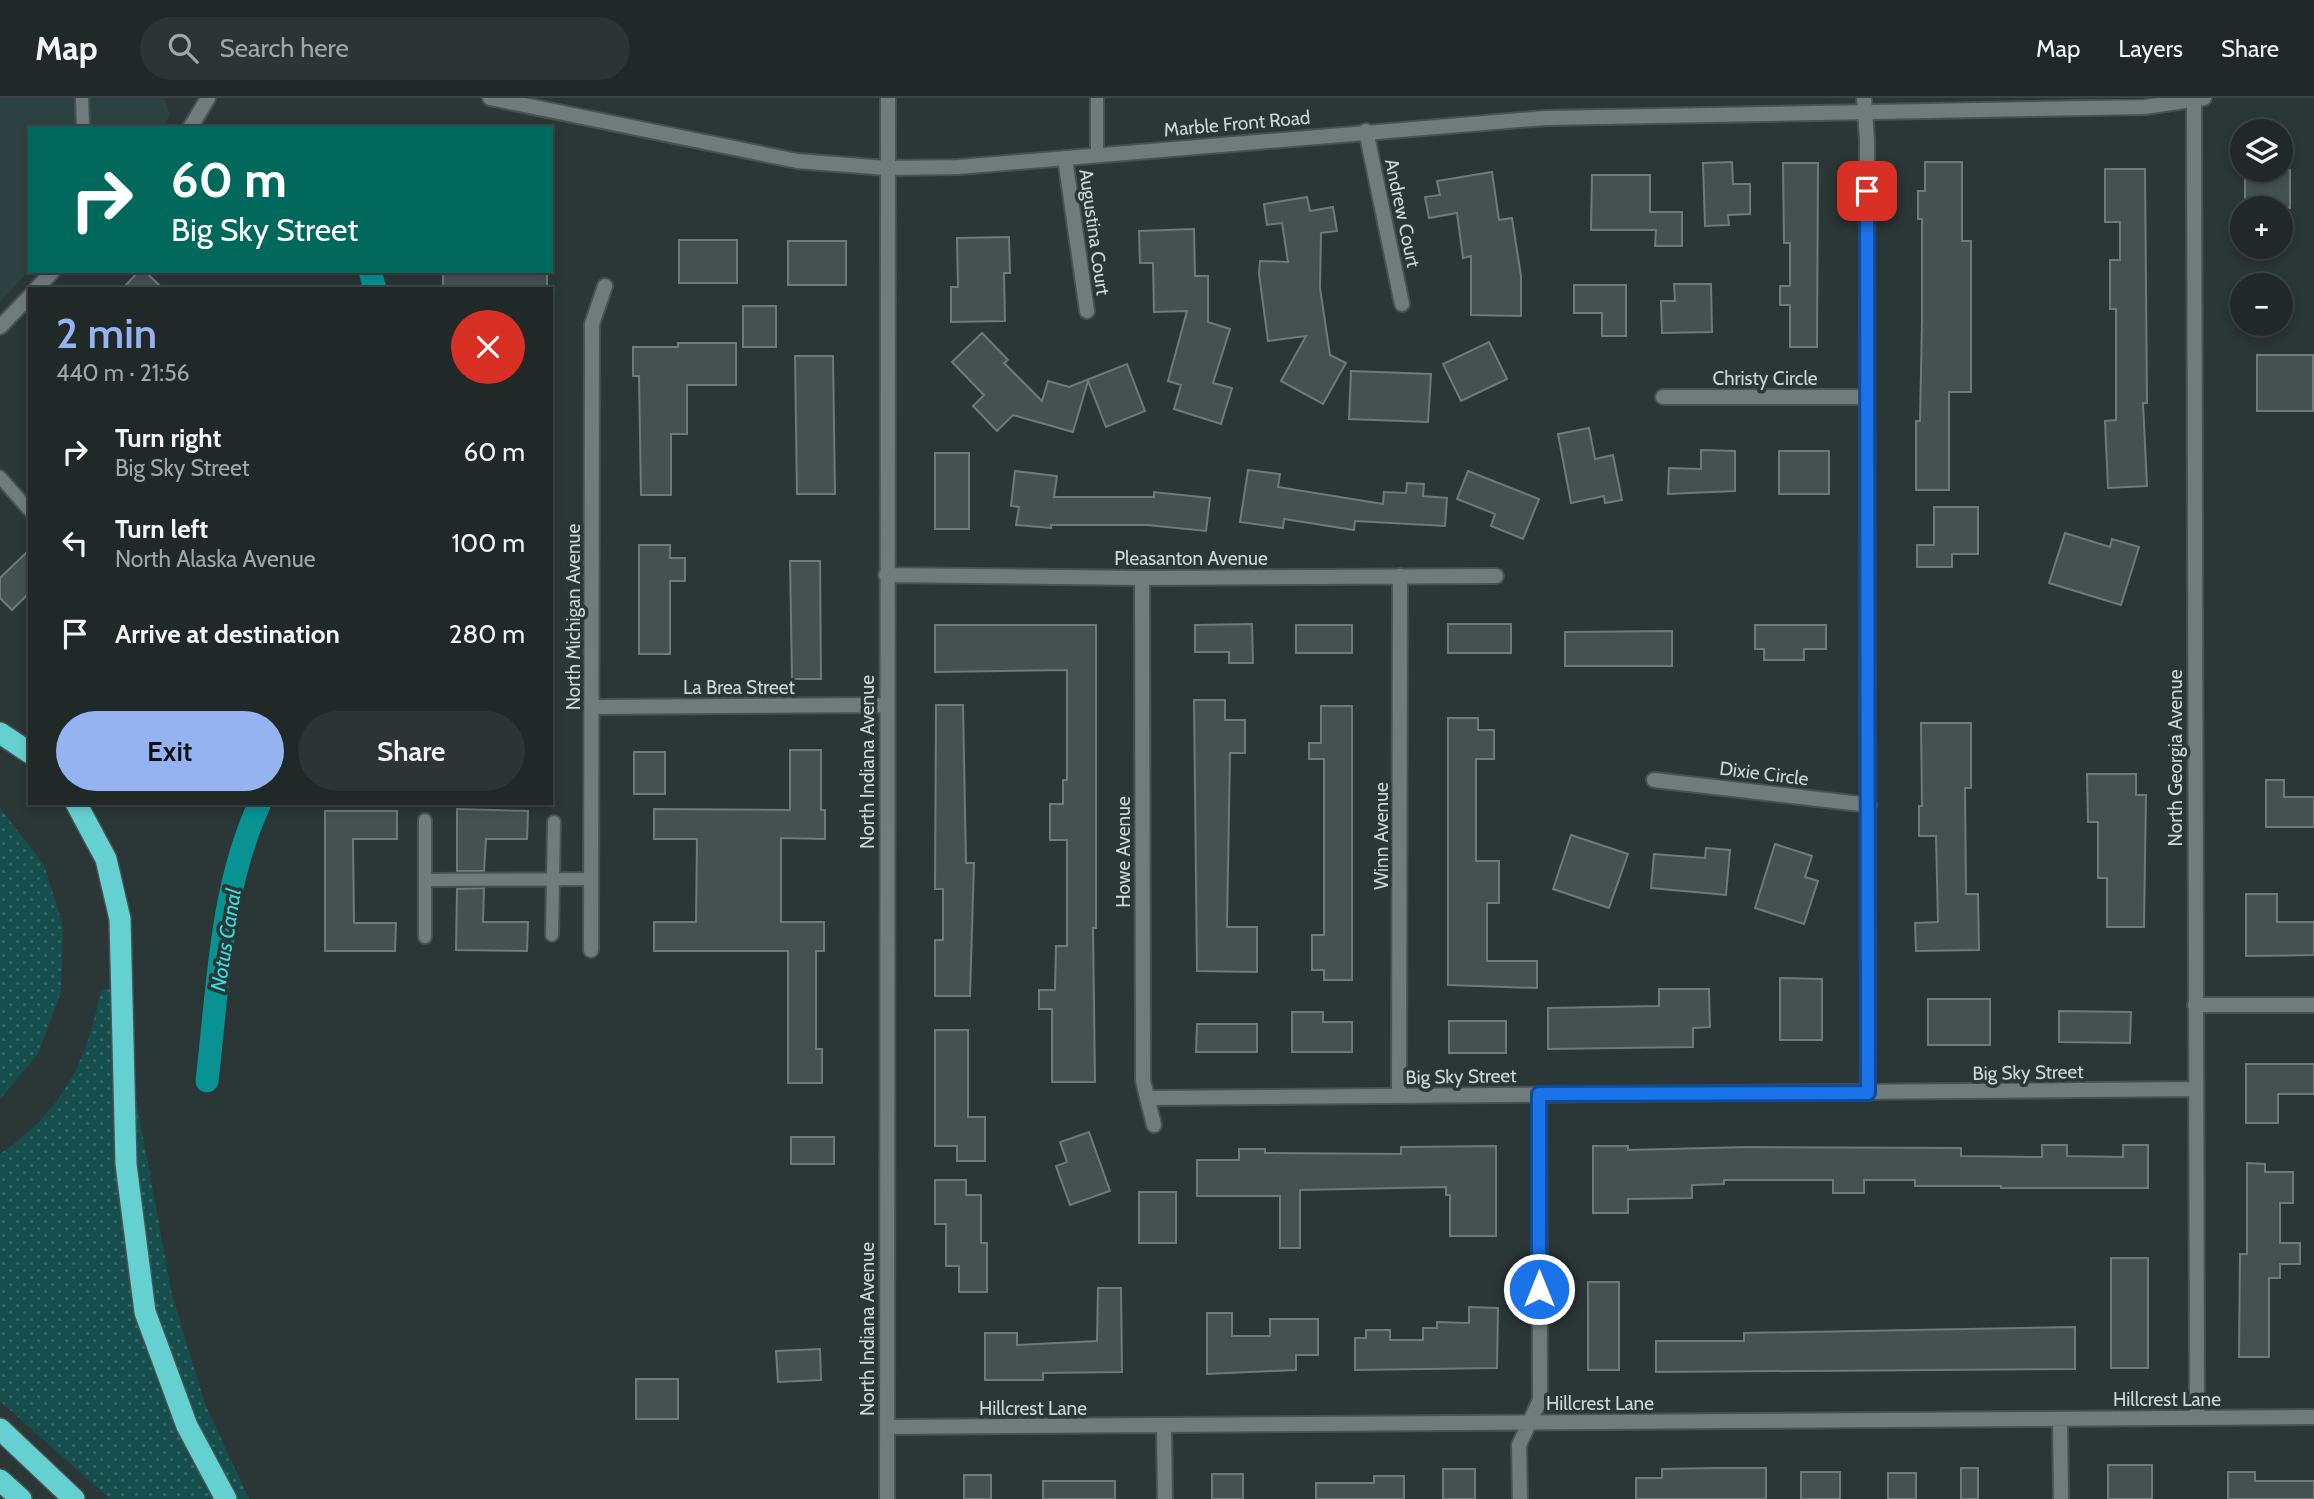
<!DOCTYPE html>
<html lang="en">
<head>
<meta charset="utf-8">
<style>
  :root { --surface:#202828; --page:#2d3434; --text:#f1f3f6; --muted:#a2a6a8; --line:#3d4445; --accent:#95b2f1 }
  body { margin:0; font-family:Cabin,sans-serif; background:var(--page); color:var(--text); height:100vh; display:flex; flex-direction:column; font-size:26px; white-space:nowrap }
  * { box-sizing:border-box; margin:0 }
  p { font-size:23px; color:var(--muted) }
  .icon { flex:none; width:38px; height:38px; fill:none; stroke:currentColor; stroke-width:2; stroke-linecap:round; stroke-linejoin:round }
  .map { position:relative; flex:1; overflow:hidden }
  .side { position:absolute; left:28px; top:189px; width:525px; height:518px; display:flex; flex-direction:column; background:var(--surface); border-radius:0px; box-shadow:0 4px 10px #0003,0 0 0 2px var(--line) }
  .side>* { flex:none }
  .hud { position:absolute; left:28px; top:28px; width:525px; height:147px; border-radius:0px; box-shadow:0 4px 10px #0003,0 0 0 2px var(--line); background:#00695c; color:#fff; overflow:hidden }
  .controls { position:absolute; left:2230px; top:21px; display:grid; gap:14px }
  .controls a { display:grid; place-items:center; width:63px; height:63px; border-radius:50%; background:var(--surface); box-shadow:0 4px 10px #0003,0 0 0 2px var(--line); font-size:35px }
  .pin { position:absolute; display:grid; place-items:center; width:60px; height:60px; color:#fff; margin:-30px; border-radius:14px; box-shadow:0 4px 10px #0006 }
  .me { position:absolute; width:77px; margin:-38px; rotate:0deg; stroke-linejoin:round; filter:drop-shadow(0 0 5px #0008) }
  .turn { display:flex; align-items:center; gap:24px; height:147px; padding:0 28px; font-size:32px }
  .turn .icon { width:91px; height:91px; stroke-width:2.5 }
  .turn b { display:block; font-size:49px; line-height:60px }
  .round { display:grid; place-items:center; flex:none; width:74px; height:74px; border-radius:37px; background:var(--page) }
  .overview { display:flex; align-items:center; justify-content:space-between; height:119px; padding:0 28px }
  h1 { font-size:42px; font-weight:600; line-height:52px; color:var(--accent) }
  .cta { display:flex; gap:14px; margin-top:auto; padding:14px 28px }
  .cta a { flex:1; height:80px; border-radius:42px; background:var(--accent); color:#111; font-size:28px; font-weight:600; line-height:80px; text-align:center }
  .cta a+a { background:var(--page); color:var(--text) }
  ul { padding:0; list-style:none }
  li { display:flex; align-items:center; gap:21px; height:91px; padding:0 28px }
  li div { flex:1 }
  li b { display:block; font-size:26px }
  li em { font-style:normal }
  header { display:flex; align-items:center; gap:42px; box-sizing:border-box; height:98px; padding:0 35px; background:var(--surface); border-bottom:2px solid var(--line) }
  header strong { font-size:33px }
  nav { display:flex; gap:38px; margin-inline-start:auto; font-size:24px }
  .search { width:490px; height:63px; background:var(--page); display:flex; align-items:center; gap:18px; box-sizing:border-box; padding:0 24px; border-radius:38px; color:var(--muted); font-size:26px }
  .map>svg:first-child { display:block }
  .built { fill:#2e4141 }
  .grass { fill:url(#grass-dots) }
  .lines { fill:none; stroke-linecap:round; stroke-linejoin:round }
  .canal { stroke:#099292; stroke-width:23 }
  .building { fill:#455151; stroke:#6e7a7a; stroke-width:2 }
  .service-casing { stroke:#485252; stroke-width:16 }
  .minor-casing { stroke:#485252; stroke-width:18 }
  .tertiary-casing { stroke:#485252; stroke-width:18 }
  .motorway-casing { stroke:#485252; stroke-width:24 }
  .service { stroke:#707c7c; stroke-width:12 }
  .minor { stroke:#707c7c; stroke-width:14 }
  .tertiary { stroke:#707c7c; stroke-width:14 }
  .motorway { stroke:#65d0d0; stroke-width:21 }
  .route-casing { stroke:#114b97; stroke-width:18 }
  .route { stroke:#1a73e8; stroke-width:12 }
  .labels { text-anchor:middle; stroke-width:7; stroke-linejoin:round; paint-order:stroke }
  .street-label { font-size:19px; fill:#cfd6d6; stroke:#2b3636 }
  .water-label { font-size:21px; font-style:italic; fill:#37dfe0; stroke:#2b3636 }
</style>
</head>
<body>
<header>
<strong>Map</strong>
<div class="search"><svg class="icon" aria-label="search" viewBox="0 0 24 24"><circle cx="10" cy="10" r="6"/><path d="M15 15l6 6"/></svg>Search here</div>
<nav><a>Map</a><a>Layers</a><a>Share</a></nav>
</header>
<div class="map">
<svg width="2314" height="1401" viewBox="0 0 2314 1401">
  <defs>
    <pattern id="grass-dots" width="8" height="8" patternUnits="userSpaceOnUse" patternTransform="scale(1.75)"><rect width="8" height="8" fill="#164e4e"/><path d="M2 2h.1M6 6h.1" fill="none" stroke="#376767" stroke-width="1.8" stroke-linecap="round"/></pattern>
  </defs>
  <rect width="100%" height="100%" fill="#2b3636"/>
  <path class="built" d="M0,0h164l6,16 -7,14h-133v142l-30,32z"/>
  <path class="grass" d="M0,710l44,57 19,61 -2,66 -23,62 -38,45z
    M101,891l15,1 56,305 33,109 44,95h-139l-110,-98v-247c63,-43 87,-92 101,-165z"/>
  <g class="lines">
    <path class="canal" d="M370,173l5,18
      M207,983c11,-92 13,-193 53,-278"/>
  </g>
  <path class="building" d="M1732,64l1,22h17v30l-22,1 1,10 -24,1 -2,-63z
    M1925,64h37v79h9v151h-22v98h-33v-69h4l2,-99v-103h-4v-28h7z
    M1783,65h35l-1,184h-27v-42h-10v-19h10v-43h-6z
    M2105,71h40l2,234h-4l4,83 -39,2 -3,-67 11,-1v-111h-6v-49h10v-38h-15z
    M2245,72h45v38h-45z
    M1492,74l7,48 13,-2 9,58v40l-50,-1v-59l-8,2 -6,-45 -28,5 -4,-21 15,-2 -3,-14z
    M1592,77h58v37h32v34h-27l1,-16h-65z
    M1307,99l3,14 23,-4 4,24 -16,2 -1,55 10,67 16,8 -23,41 -42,-23 25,-45 -38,5 -9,-67 1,-13 28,1 -6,-39 -15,2 -3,-21z
    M1194,131l1,47h13v46l22,7 -17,54 19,5 -11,36 -47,-15 7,-24 -13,-4 19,-70 -33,1 -1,-49h-13l-1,-32z
    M1009,139l1,36h-6l1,48 -54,1v-35h7l-1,-49z
    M679,142h58v43h-58z
    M788,143h58v44h-58z
    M139,173h6l18,18h-41z
    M443,173h104v18h-104z
    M1674,186h37l1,48 -50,1 -1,-32h14z
    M1574,187h52v51h-24v-23h-28z
    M743,208h33v41h-33z
    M982,235l26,27 -4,3 38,38 6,-20 21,6 58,-23 18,47 -39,16 -18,-46 -15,51 -60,-17 -16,16 -24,-25 11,-11 -32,-33z
    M1489,244l18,37 -46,22 -18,-37z
    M678,245h58v42h-49v49h-16v61h-30l-2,-119h-6v-29h45z
    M2257,257h56v56h-56z
    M795,258h38l2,138h-38z
    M1351,273l80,3 -3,48 -79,-3z
    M1589,330l6,31 18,-4 9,45 -17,3 -1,-7 -33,7 -13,-69z
    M1701,352l34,1v40l-67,3 1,-26 32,1z
    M1779,353h50v43h-50z
    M935,355h34v76h-34z
    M1248,372l32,4 -2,13 105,17 1,-12 22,1 1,-10 17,1 -1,12 24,2 -2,28 -90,-5 -1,9 -70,-11 -1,9 -43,-6z
    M1015,373l42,5 -3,21h100v-5l56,6 -4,33 -59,-6h-96v3l-35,-3 3,-18 -8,-1z
    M1468,373l71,28 -16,40 -32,-13 4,-12 -38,-15z
    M1934,409h44v47h-26v13h-35v-22h17z
    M2065,435l45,14 2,-8 27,8 -18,58 -72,-22z
    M639,447h31v13h15v23h-15v73h-31z
    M30,451v43l-18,18 -12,-12v-20z
    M790,463h30l1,118h-29z
    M1252,526l1,39h-24v-11h-34v-27z
    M1448,526h63v29h-63z
    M935,527h161v303h-3l2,154h-43v-73h-13v-19h16l1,-44h11v-106h-17v-36h13v-24h4v-110l-132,2z
    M1296,527h56v28h-56z
    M1755,527h71v24h-22v11h-40v-11h-9z
    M1672,533v35h-107v-34z
    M1194,602h31v20h20v33h-15l-3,174h30v45l-60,-1z
    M936,607h27l3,158h8l-4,133h-35v-56h8v-51h-8z
    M1321,608h31v274h-28v-10h-12v-35h12v-176h-15v-16h12z
    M1448,620h30v12h16v29h-18v102h23v42h-12v58h50v27l-89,-3z
    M1921,625h50v65h-6l1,106h12l1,56 -63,1 -1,-28 23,-1 -2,-86h-17v-30h3z
    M790,652h31v60h4v29l-44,-1v84h43v29h-8v98h6v34h-34v-132h-134v-29h42l1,-83h-43v-30l136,1z
    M634,654h31v42h-31z
    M2087,676h49v21h10l-2,132h-37v-49h-9v-56h-10z
    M2266,682h18v17h30v30h-48z
    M457,711l71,2 -1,28h-41l-2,32h-27z
    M325,713h72v28h-44l1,84h42l-1,28h-70z
    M1571,737l57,19 -19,54 -56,-19z
    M1775,746l37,12 -7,21 13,4 -14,43 -49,-16z
    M1706,750l24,2 -4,45 -75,-7 3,-34 51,4z
    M484,790l-1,34h45l-1,29 -71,-1 1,-61z
    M2246,796h31v28h37v33l-68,1z
    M1780,880l42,1v61h-42z
    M1659,891h50l1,38 -17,1v19l-145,2v-41l111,-2z
    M1928,901h62v46h-62z
    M2059,913l72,1 -1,31 -71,-1z
    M1292,914h31v10h29v30h-60z
    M1449,923h57v32h-57z
    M1197,926h60v28h-61z
    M935,932h33v87h17v44h-28v-15h-22z
    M2246,966h68v30h-36v29h-32z
    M1089,1034l21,59 -40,14 -14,-39 11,-4 -7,-20z
    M791,1039h43v27h-43z
    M2042,1047h25v11l56,1v-12h25v43h-147v-2h-86v-6h-51v13h-31v-13h-109v4l-32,1v13l-64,1v14h-35v-67h35v4l120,-3 213,1v8l81,1z
    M1496,1048v90h-46v-41h-4v-8l-146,3v58h-20v-52h-83v-36h42v-11h26v4l136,1v-7z
    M2247,1065l18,1v8h28v31h-13v40h20v21h-20v14h-11v79h-30l1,-103h7z
    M935,1082h31v15h15v48h6v49h-28v-26h-13v-42h-11z
    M1139,1094h37v51h-37z
    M2111,1160h37v110h-37z
    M1588,1184h31v88h-31z
    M1098,1190h23l1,84 -79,1v7h-58v-47h32v12l80,-4z
    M1469,1209l29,1 -1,60 -142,2v-32h11v-8h24v10h33v-12h14v-6l32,1z
    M1207,1215h25v23h38v-17h48v36h-22v15l-89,4z
    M2075,1229v42l-419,3v-31h88v-8z
    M820,1251l1,31 -43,2 -2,-31z
    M636,1281h42v40h-42z
    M2108,1367h44v34h-44z
    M1716,1370h50v31h-130v-21h26v-9z
    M1961,1370h17v31h-17z
    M1443,1371h32v30h-32z
    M1801,1374h39v27h-39z
    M2228,1374h27v9h59v18h-86z
    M1888,1375h28v26h-28z
    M1212,1376h31v25h-31z
    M964,1377h27v24h-27z
    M1374,1378h30v23h-88v-16h58z
    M1043,1383h72v18h-72z"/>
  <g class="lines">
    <defs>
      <path id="service" d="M82,0l1,30
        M1097,57v-57
        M0,379l30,34
        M425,722v117
        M425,782l166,-1
        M552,837l2,-113"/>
      <path id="minor" d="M1864,0l3,42 1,953
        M2194,0l3,1320
        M190,30l18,-30
        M1366,33l36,173
        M1065,60l22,153
        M36,191l17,-18
        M0,229l30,-31
        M1663,299h203
        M886,477l256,3 354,-2
        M1142,480l1,503 11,44
        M592,609l294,-2
        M1654,682l215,25
        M591,852l1,-626 13,-38
        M2195,907h119
        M1399,998l1,-520
        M1147,1000l1048,-9
        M2060,1321l1,80
        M887,1329l1427,-10
        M1164,1329l1,72
        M887,1401l1,-1401
        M1520,1401l-1,-54 21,-45 -1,-306"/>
      <path id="tertiary" d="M490,0l307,63 90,7 71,-1 587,-49 600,-11 59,-9"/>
      <path id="motorway" d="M0,635l30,20
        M76,705l30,56 14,60 6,245 19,148 42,114 39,73
        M0,1331l74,70
        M0,1382l21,19"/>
    </defs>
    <use href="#service" class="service-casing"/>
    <use href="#minor" class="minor-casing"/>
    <use href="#tertiary" class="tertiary-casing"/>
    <use href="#motorway" class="motorway-casing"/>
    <use href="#service" class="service"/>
    <use href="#minor" class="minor"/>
    <use href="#tertiary" class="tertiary"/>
    <use href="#motorway" class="motorway"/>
  </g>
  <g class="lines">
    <defs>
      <path id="route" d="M1539,1191v-195l329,-1 -1,-902"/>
    </defs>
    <use href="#route" class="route-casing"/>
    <use href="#route" class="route"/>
  </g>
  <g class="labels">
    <g class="street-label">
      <text transform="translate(1237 25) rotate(-5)" y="7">Marble Front Road</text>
      <text transform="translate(1403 115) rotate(78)" y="7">Andrew Court</text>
      <text transform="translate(1095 134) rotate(82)" y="7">Augustina Court</text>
      <text x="1765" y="287">Christy Circle</text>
      <text x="1191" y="467">Pleasanton Avenue</text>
      <text transform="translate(573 519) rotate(-90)" y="7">North Michigan Avenue</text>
      <text x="739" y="596">La Brea Street</text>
      <text transform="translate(2175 660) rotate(-90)" y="7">North Georgia Avenue</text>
      <text transform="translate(867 664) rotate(-90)" y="7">North Indiana Avenue</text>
      <text transform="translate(1764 675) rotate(7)" y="7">Dixie Circle</text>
      <text transform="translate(1381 738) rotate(-90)" y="7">Winn Avenue</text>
      <text transform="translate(1123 754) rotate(-90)" y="7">Howe Avenue</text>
      <text transform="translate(2028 974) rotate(-1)" y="7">Big Sky Street</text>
      <text transform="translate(1461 978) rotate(-1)" y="7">Big Sky Street</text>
      <text transform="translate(867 1231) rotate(-90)" y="7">North Indiana Avenue</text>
      <text x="2167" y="1308">Hillcrest Lane</text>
      <text x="1600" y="1312">Hillcrest Lane</text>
      <text x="1033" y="1317">Hillcrest Lane</text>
    </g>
    <g class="water-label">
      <text transform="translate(226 842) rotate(-81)" y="7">Notus Canal</text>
    </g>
  </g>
</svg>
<div class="controls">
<a><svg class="icon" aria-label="layers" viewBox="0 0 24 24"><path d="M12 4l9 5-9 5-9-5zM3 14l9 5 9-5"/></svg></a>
<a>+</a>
<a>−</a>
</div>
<div class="pin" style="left:1867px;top:93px;background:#d93025"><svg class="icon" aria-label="arrive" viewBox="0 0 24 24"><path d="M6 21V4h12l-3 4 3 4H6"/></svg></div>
<svg class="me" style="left:1539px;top:1191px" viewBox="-20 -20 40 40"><circle r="17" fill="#1a73e8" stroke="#fff" stroke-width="3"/><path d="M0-11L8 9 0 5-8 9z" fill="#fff"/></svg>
<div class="hud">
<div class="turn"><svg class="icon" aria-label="right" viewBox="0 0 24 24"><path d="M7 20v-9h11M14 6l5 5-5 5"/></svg><div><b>60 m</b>Big Sky Street</div></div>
</div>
<section class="side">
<div class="overview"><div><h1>2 min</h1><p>440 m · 21:56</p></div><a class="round" style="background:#d93025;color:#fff"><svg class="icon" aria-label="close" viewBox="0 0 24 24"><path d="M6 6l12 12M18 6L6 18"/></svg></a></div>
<ul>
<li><svg class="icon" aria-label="right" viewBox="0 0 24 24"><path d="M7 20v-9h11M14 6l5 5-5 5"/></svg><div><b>Turn right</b><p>Big Sky Street</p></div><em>60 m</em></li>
<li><svg class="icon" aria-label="left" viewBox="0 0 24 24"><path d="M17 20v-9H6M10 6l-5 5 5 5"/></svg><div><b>Turn left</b><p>North Alaska Avenue</p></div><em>100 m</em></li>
<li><svg class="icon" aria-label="arrive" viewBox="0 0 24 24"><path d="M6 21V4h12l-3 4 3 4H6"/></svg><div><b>Arrive at destination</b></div><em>280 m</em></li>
</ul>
<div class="cta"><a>Exit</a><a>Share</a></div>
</section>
</div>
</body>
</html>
